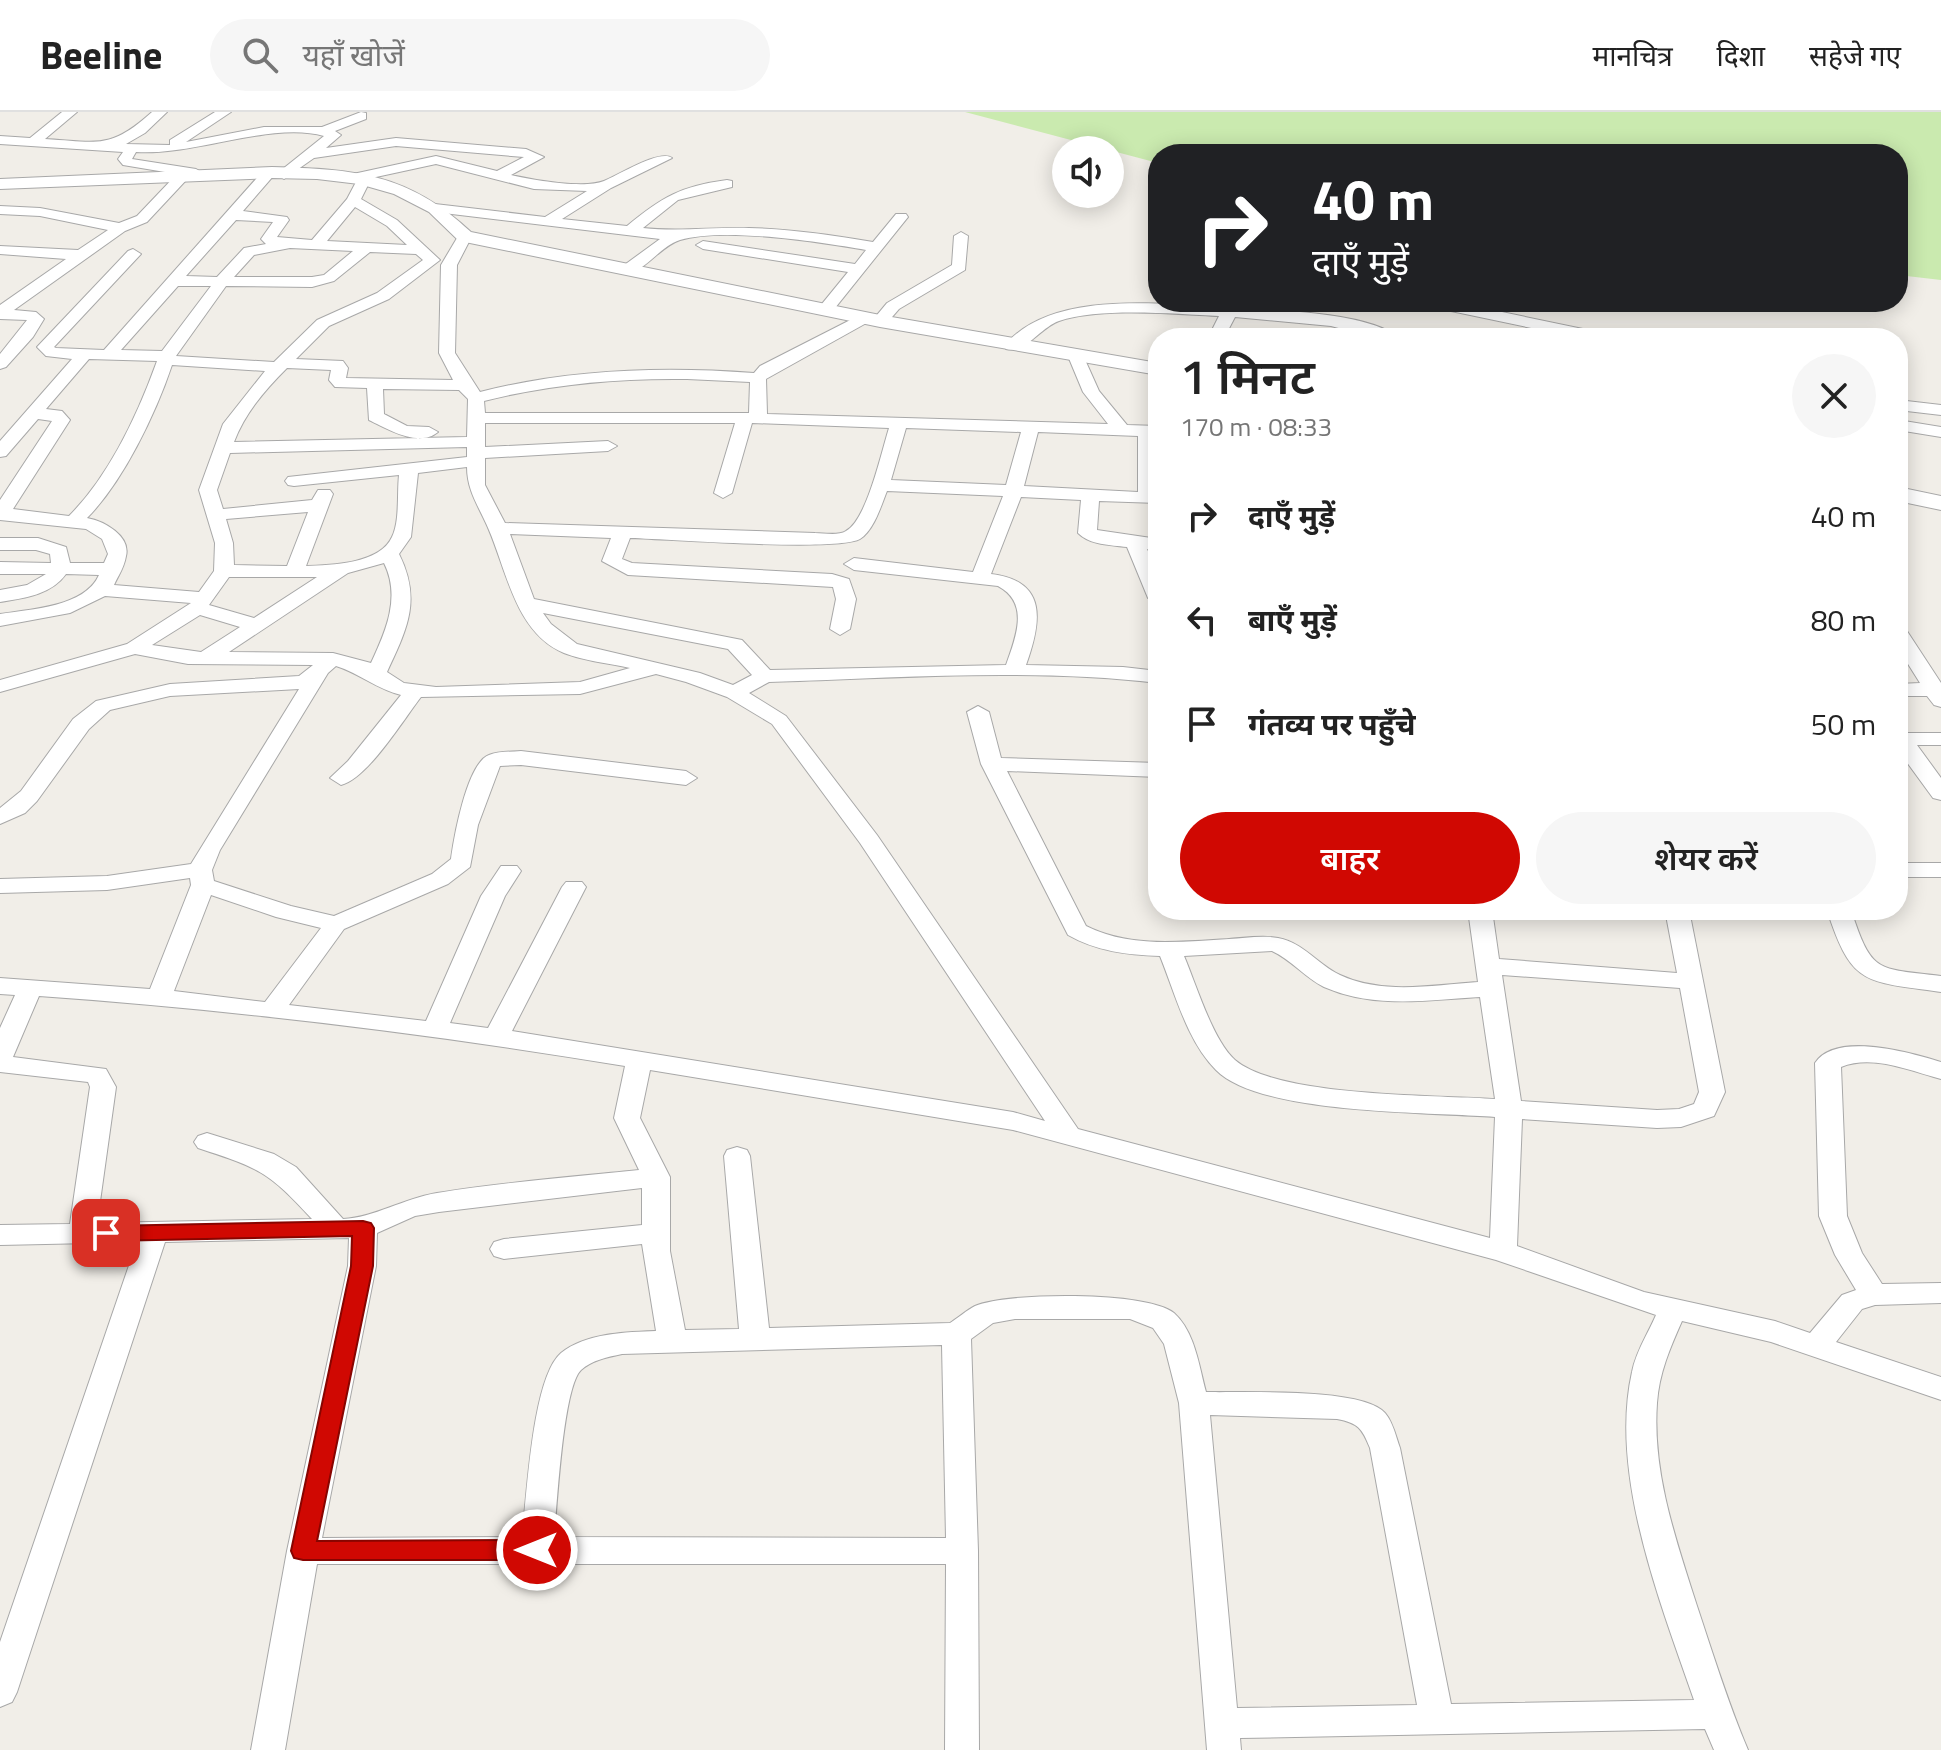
<!DOCTYPE html>
<html lang="hi">
<head>
<meta charset="utf-8">
<style>
  :root { --surface:#fff; --page:#f6f6f6; --text:#222; --muted:#767676; --line:#e0e0e0; --accent:#d00802 }
  body { margin:0; font-family:"Titillium Web","Noto Sans Devanagari",sans-serif; background:var(--page); color:var(--text); height:100vh; display:flex; flex-direction:column; font-size:30px; white-space:nowrap }
  * { box-sizing:border-box; margin:0 }
  p { font-size:26px; color:var(--muted) }
  .icon { flex:none; width:44px; height:44px; fill:none; stroke:currentColor; stroke-width:2; stroke-linecap:round; stroke-linejoin:round }
  .map { position:relative; flex:1; overflow:hidden }
  .sheet { position:absolute; left:1148px; top:216px; width:760px; height:592px; display:flex; flex-direction:column; background:var(--surface); border-radius:32px; box-shadow:0 4px 20px #0003 }
  .sheet>* { flex:none }
  .top-card { position:absolute; left:1148px; top:32px; width:760px; height:168px; border-radius:32px; box-shadow:0 4px 20px #0003; background:#202124; color:#fff; overflow:hidden }
  .tools { position:absolute; left:1052px; top:24px; display:grid; gap:16px }
  .tools a { display:grid; place-items:center; width:72px; height:72px; border-radius:50%; background:var(--surface); box-shadow:0 4px 20px #0003; font-size:40px }
  .pin { position:absolute; display:grid; place-items:center; width:68px; height:68px; color:#fff; margin:-34px; border-radius:16px; box-shadow:0 4px 12px #0006 }
  .me { position:absolute; width:88px; margin:-44px; rotate:270deg; stroke-linejoin:round; filter:drop-shadow(0 0 6px #0008) }
  .turn { display:flex; align-items:center; gap:28px; height:168px; padding:0 32px; font-size:36px }
  .turn .icon { width:104px; height:104px; stroke-width:2.5 }
  .turn b { display:block; font-size:56px; line-height:68px }
  .round { display:grid; place-items:center; flex:none; width:84px; height:84px; border-radius:42px; background:var(--page) }
  .head { display:flex; align-items:center; justify-content:space-between; height:136px; padding:0 32px }
  h1 { font-size:48px; font-weight:600; line-height:60px }
  .primary-button { display:flex; gap:16px; margin-top:auto; padding:16px 32px }
  .primary-button a { flex:1; height:92px; border-radius:48px; background:var(--accent); color:#fff; font-size:32px; font-weight:600; line-height:92px; text-align:center }
  .primary-button a+a { background:var(--page); color:var(--text) }
  ul { padding:0; list-style:none }
  li { display:flex; align-items:center; gap:24px; height:104px; padding:0 32px }
  li div { flex:1 }
  li b { display:block; font-size:30px }
  li em { font-style:normal }
  header { display:flex; align-items:center; gap:48px; box-sizing:border-box; height:112px; padding:0 40px; background:var(--surface); border-bottom:2px solid var(--line) }
  header strong { font-size:38px }
  nav { display:flex; gap:44px; margin-inline-start:auto; font-size:28px }
  .search { width:560px; height:72px; background:var(--page); display:flex; align-items:center; gap:20px; box-sizing:border-box; padding:0 28px; border-radius:44px; color:var(--muted); font-size:30px }
  .map>svg:first-child { display:block }
  .grass { fill:#caeaaf }
  .lines { fill:none; stroke-linecap:round; stroke-linejoin:round }
  .minor-casing { stroke:#a8a8a8; stroke-width:2 }
  .tertiary-casing { stroke:#a8a8a8; stroke-width:2 }
  .minor { fill:#fff; fill-rule:evenodd }
  .tertiary { fill:#fff; fill-rule:evenodd }
  .route { fill:#d00802; stroke:#870501; stroke-width:2 }
</style>
</head>
<body>
<header>
<strong>Beeline</strong>
<div class="search"><svg class="icon" aria-label="search" viewBox="0 0 24 24"><circle cx="10" cy="10" r="6"/><path d="M15 15l6 6"/></svg>यहाँ खोजें</div>
<nav><a>मानचित्र</a><a>दिशा</a><a>सहेजे गए</a></nav>
</header>
<div class="map">
<svg width="1941" height="1638" viewBox="0 0 1941 1638">
  <rect width="100%" height="100%" fill="#f1eee8"/>
  <path class="grass" d="M965,0h976v168l-43,-5v-121h-740v9z"/>
  <g class="lines">
    <defs>
      <path id="minor" d="M62,0h15l-32,27c53,3 65,11 107,-27h15l-22,21 -19,11 44,1v-5l45,-28h16l-45,30 78,-15h58l39,-15 5,1v6l-31,12 6,4 -15,13 70,-10 130,11 18,8 -33,18c22,5 73,14 93,6 15,-6 56,-32 68,-23l-61,30 -49,31 65,7c35,-29 54,-40 100,-46l5,1v6l-54,13 -35,28c35,4 70,-1 106,0 41,1 83,7 124,14l23,-28h10l2,3 -77,96 -6,2 -8,-5 31,-38 -145,-23 -7,-4 7,-4 152,23 11,-14c-46,-8 -143,-23 -186,-10 -19,6 -32,28 -52,34l-5,-2v-6l37,-27 -225,-27 -7,-4 7,-4 110,13 42,-26 -53,-2 -98,-25 -83,18 -7,-4 7,-4 83,-18 61,15 27,-14 -128,-11 -82,12 -30,21 -7,-4 2,-3 45,-36c-52,-15 -130,20 -188,16l-4,7 64,10 7,4 -13,3 -43,46 -22,9 -111,79 22,2 8,7 -11,18 -27,30 -6,2v-15l27,-34 -27,-1v-14l66,-46 -66,-5v-8l78,4 30,-20 -68,-14 -40,-2v-8l40,2 79,15 18,-7 40,-42 -54,-9 -5,-6 5,-7 -123,-8v-8l30,2z
        M268,58l7,4 -32,37 44,6 2,3 -12,17 35,3 35,-41 9,-17 5,-1 7,4 -7,14 36,21 43,40 -51,39 -60,27 -33,33 47,2 5,7 -2,10 107,2 -14,-27 2,-88 19,-32 5,-1 7,4 -15,29 -2,88 25,39c90,-23 181,-26 274,-19l6,-7 104,-53 6,2v6l-104,58 1,35 341,10 -25,-32 -15,-36 8,-5 6,2 17,38 28,34 31,1v77l-59,-2 -2,29 61,9v12l-11,-2 11,26v29l-10,-6 -21,-51c-17,-2 -37,-2 -49,-14l3,-33 -60,-3 -30,77c58,7 50,49 35,91l97,2 35,4v12c-128,-15 -260,-5 -389,-1l-20,11 37,23 91,119 201,294 412,109 5,-121c-64,-5 -235,-2 -279,-47 -29,-29 -41,-77 -56,-114 -33,-1 -64,-5 -92,-21l-87,-171 -14,-52 11,-6 11,6 12,46 157,5v14l-151,-6 79,155c43,22 96,16 143,13 15,-1 34,-4 49,-1 26,5 39,26 62,37 42,20 94,10 138,7l-10,-72h24l7,49 178,14 -12,-63h24l36,182 -11,24 -33,11 -24,1 -135,-9 -5,127 127,46 131,29 35,12 32,-38 14,-5 -21,-35 -16,-39 -4,-153c21,-32 97,-10 126,-1v17c-31,-8 -68,-25 -100,-12l6,149 15,37 20,31 59,-1v20l-66,2 -13,4 -26,33 105,35v23l-170,-58 -89,-21c-12,27 -23,52 -25,82 -5,70 19,137 40,203 16,48 31,97 51,144h-34l-9,-21 -465,9 1,12h-34l-28,-347 -15,-59 -11,-16 -23,-9h-115l-22,4 -22,16 7,212 1,199h-34l1,-186h-629l-32,186h-34l36,-199 61,-285 1,-28 -184,4 -148,450 -5,10 -12,5v-65l137,-400 -137,3v-20l70,-1 20,-137 -2,-5 -88,-10v-44l15,-33 -15,-1v-16l150,11 41,-104 -1,-7 -83,12 -107,3v-14l107,-3 84,-12 108,-175 -129,7 -60,14 -21,19 -52,72 -12,12 -25,11v-16l21,-17 52,-72 23,-18 74,-17 129,-8 14,-11 -125,-1 -53,-10 -135,38v-12l127,-36 64,-41 -86,-7 -35,17 -70,13v-12c31,-5 85,-7 99,-39l-33,-1c-15,21 -42,24 -66,28v-12l27,-5 19,-11h-46v-12l51,1 -1,-9 -14,-4h-36v-12h38l28,9 4,16h34l4,-9 -6,-15 -16,-10 -86,-9v-20l52,-79 -14,-2 -32,37 -6,1v-16l72,-82 -26,-3 -9,-9 91,-96 5,-2 8,5 -87,93 2,1 48,2 159,-179zM355,95l32,19 20,19 -80,-4zM236,108l37,2 -12,17 5,5 -22,4 -27,29 -31,-1zM290,136l63,3 -29,24 -12,2h-78l20,-22zM370,140l46,2 7,6 -46,33 -60,27 -43,42 -98,-6 50,-70 86,1 22,-6zM178,174h33l-49,65 -41,-1zM89,247l68,2c-19,53 -48,115 -88,155l-56,-7 57,-89 -8,-9 -16,-2zM172,253l93,6 -42,53 -24,66 16,53 -1,28 -15,21 -85,-7c5,-11 10,-17 12,-29 5,-20 -22,-35 -39,-38 36,-36 69,-105 85,-153zM287,256l44,2 -2,10 6,7 32,1 2,32c18,9 50,28 69,12l-9,-5 -22,-1 -23,-12 -1,-25 76,1 9,9 -1,38 -233,5c11,-29 31,-52 53,-74zM687,267l63,3 -1,31h-264l-1,-12c67,-17 134,-23 203,-22zM485,311h250l-21,70 9,5 9,-5 20,-70 137,5c-7,22 -22,92 -43,103 -8,5 -22,2 -31,2l-310,-10 -20,-38v-27l123,-7 9,-5 -9,-5 -123,6zM906,316l115,4 -15,53 -115,-5zM1038,320l100,4v56l-114,-6zM467,335v10l-179,20 -3,4 3,4 6,1 105,-11c-2,18 1,46 -7,62 -12,27 -61,28 -86,29l27,-72 -3,-4h-12l-6,10 -89,9 -6,-19 13,-37zM467,355c0,25 13,41 22,63 18,42 27,103 75,123 20,8 45,10 66,15l-50,14 -144,5 -32,-4 -17,-11c20,-43 35,-72 12,-118l12,-17 7,-64zM887,379l116,5 -30,76 -119,-14 -10,6 10,6 144,16c32,17 18,51 8,79l-236,5 -28,-30 -208,-41 -24,-65 101,4 -9,23 26,14 205,12 3,12 -6,30 10,6 10,-6 6,-30 -7,-20 -17,-5 -200,-11 -10,-4 8,-21c37,1 207,14 230,1 14,-9 21,-33 27,-48zM308,400l-21,54 -53,-1 -1,-22 -7,-24zM384,451c17,34 2,68 -13,100l-38,-10 -104,-1 119,-79zM229,465h88l-63,41 -45,-13zM543,501l185,36 24,26 -19,10 -33,-12 -123,-29 -26,-20zM200,503l40,12 -39,25 -49,-7zM336,554c23,7 42,24 65,29l-53,66 -18,17 11,7c27,-7 62,-65 80,-88l159,-3 76,-20 30,8 41,15 45,27 88,119 185,278 -32,-9 -501,-81 74,-144 -4,-5h-16l-4,5 -74,141 -38,-5 55,-127 16,-25 -4,-5h-16l-20,30 -55,125 -137,-16 55,-76 104,-45 22,-17 8,-42 22,-59 21,-1 165,20 11,-7 -11,-7 -165,-20c-10,1 -22,0 -32,4 -22,8 -35,82 -38,104l-19,15 -98,42 -43,-10 -77,-25 -2,-11 8,-20 108,-177zM211,783l65,22 45,11 -56,74 -91,-11zM1272,839c20,9 33,27 52,36 50,22 104,13 156,10l15,102c-60,-4 -217,-2 -260,-39 -22,-19 -39,-76 -51,-104zM1502,863l178,13 19,104 -5,12 -15,5 -22,1 -136,-9zM39,884c197,14 392,38 586,70l-11,52 25,52c-67,7 -135,12 -202,23 -32,5 -64,25 -94,26l-47,-52 -22,-13 -67,-21 -9,3 -4,6 4,6c61,20 70,23 114,71l-215,4 19,-136 -10,-18 -93,-12zM650,958l363,60 483,130 160,55c-8,19 -20,36 -24,57 -23,102 28,230 62,328l-243,4 -51,-256c-4,-11 -7,-26 -15,-35 -22,-26 -142,-20 -179,-21 -7,-26 -11,-60 -32,-79 -26,-22 -167,-21 -199,-7 -8,4 -17,12 -25,17l-181,5 -19,-172 -3,-6 -10,-3 -10,3 -3,6 15,173 -54,1 -15,-79v-74l-30,-59zM642,1076v37l-138,14 -10,3 -4,7 4,7 10,3 138,-15 14,87c-30,1 -70,2 -95,22 -29,25 -34,144 -39,184l-200,1 54,-272 1,-33 38,-17 24,-4zM942,1233l4,193 -392,-1c3,-30 9,-150 27,-167 11,-10 27,-13 41,-16zM1210,1303l127,4c21,4 25,9 33,29l47,257 -180,3z
        M961,120l7,4 -3,34 -66,39 -13,15h-12l-2,-3 15,-18 65,-38 2,-29z
        M1223,190h16l-1,6c37,2 135,5 160,30h-22l-45,-12 -96,-9 -11,21h-16l11,-22c-43,-2 -120,-9 -160,5 -18,6 -34,33 -53,28l-2,-3c47,-56 152,-42 219,-39z
        M1424,190h30l148,31 8,5h-31l-147,-31z
        M1898,288l43,5v10l-43,-5z
        M1898,308l43,7v10l-43,-7z
        M1898,514l7,2 36,55v24l-7,-2 -7,-9h-29v-12l22,-1 -22,-35z
        M1898,621h43v12h-24l24,33v22l-8,-2 -35,-48z
        M1898,751h43v14h-43z
        M1827,798h24c21,64 25,58 90,66v16c-76,-11 -89,-5 -114,-82z"/>
      <path id="tertiary" d="M272,55c83,2 136,6 199,65l409,83 278,48v12l-278,-48 -415,-85 -7,-2 -29,-28 -35,-18 -35,-10 -42,-5 -45,-1 -272,11v-10z
        M1898,375l43,9v14l-43,-9z"/>
    </defs>
    <use href="#minor" class="minor-casing"/>
    <use href="#tertiary" class="tertiary-casing"/>
    <use href="#minor" class="minor"/>
    <use href="#tertiary" class="tertiary"/>
  </g>
  <path class="route" d="M363,1109l8,2 3,5 -1,38 -56,275 220,-1 9,3 4,7 -4,7 -9,3h-234l-9,-2 -3,-7 60,-285 1,-30 -246,5 -8,-2 -3,-6 3,-5 8,-2z"/>
</svg>
<div class="tools">
<a><svg class="icon" aria-label="sound" viewBox="0 0 24 24"><path d="M4 9h4l5-4v14l-5-4H4zM17 9q2 3 0 6"/></svg></a>
</div>
<div class="pin" style="left:106px;top:1121px;background:#d93025"><svg class="icon" aria-label="arrive" viewBox="0 0 24 24"><path d="M6 21V4h12l-3 4 3 4H6"/></svg></div>
<svg class="me" style="left:537px;top:1438px" viewBox="-20 -20 40 40"><circle r="17" fill="#d00802" stroke="#fff" stroke-width="3"/><path d="M0-11L8 9 0 5-8 9z" fill="#fff"/></svg>
<div class="top-card">
<div class="turn"><svg class="icon" aria-label="right" viewBox="0 0 24 24"><path d="M7 20v-9h11M14 6l5 5-5 5"/></svg><div><b>40 m</b>दाएँ मुड़ें</div></div>
</div>
<section class="sheet">
<div class="head"><div><h1>1 मिनट</h1><p>170 m · 08:33</p></div><a class="round"><svg class="icon" aria-label="close" viewBox="0 0 24 24"><path d="M6 6l12 12M18 6L6 18"/></svg></a></div>
<ul>
<li><svg class="icon" aria-label="right" viewBox="0 0 24 24"><path d="M7 20v-9h11M14 6l5 5-5 5"/></svg><div><b>दाएँ मुड़ें</b></div><em>40 m</em></li>
<li><svg class="icon" aria-label="left" viewBox="0 0 24 24"><path d="M17 20v-9H6M10 6l-5 5 5 5"/></svg><div><b>बाएँ मुड़ें</b></div><em>80 m</em></li>
<li><svg class="icon" aria-label="arrive" viewBox="0 0 24 24"><path d="M6 21V4h12l-3 4 3 4H6"/></svg><div><b>गंतव्य पर पहुँचे</b></div><em>50 m</em></li>
</ul>
<div class="primary-button"><a>बाहर</a><a>शेयर करें</a></div>
</section>
</div>
</body>
</html>
